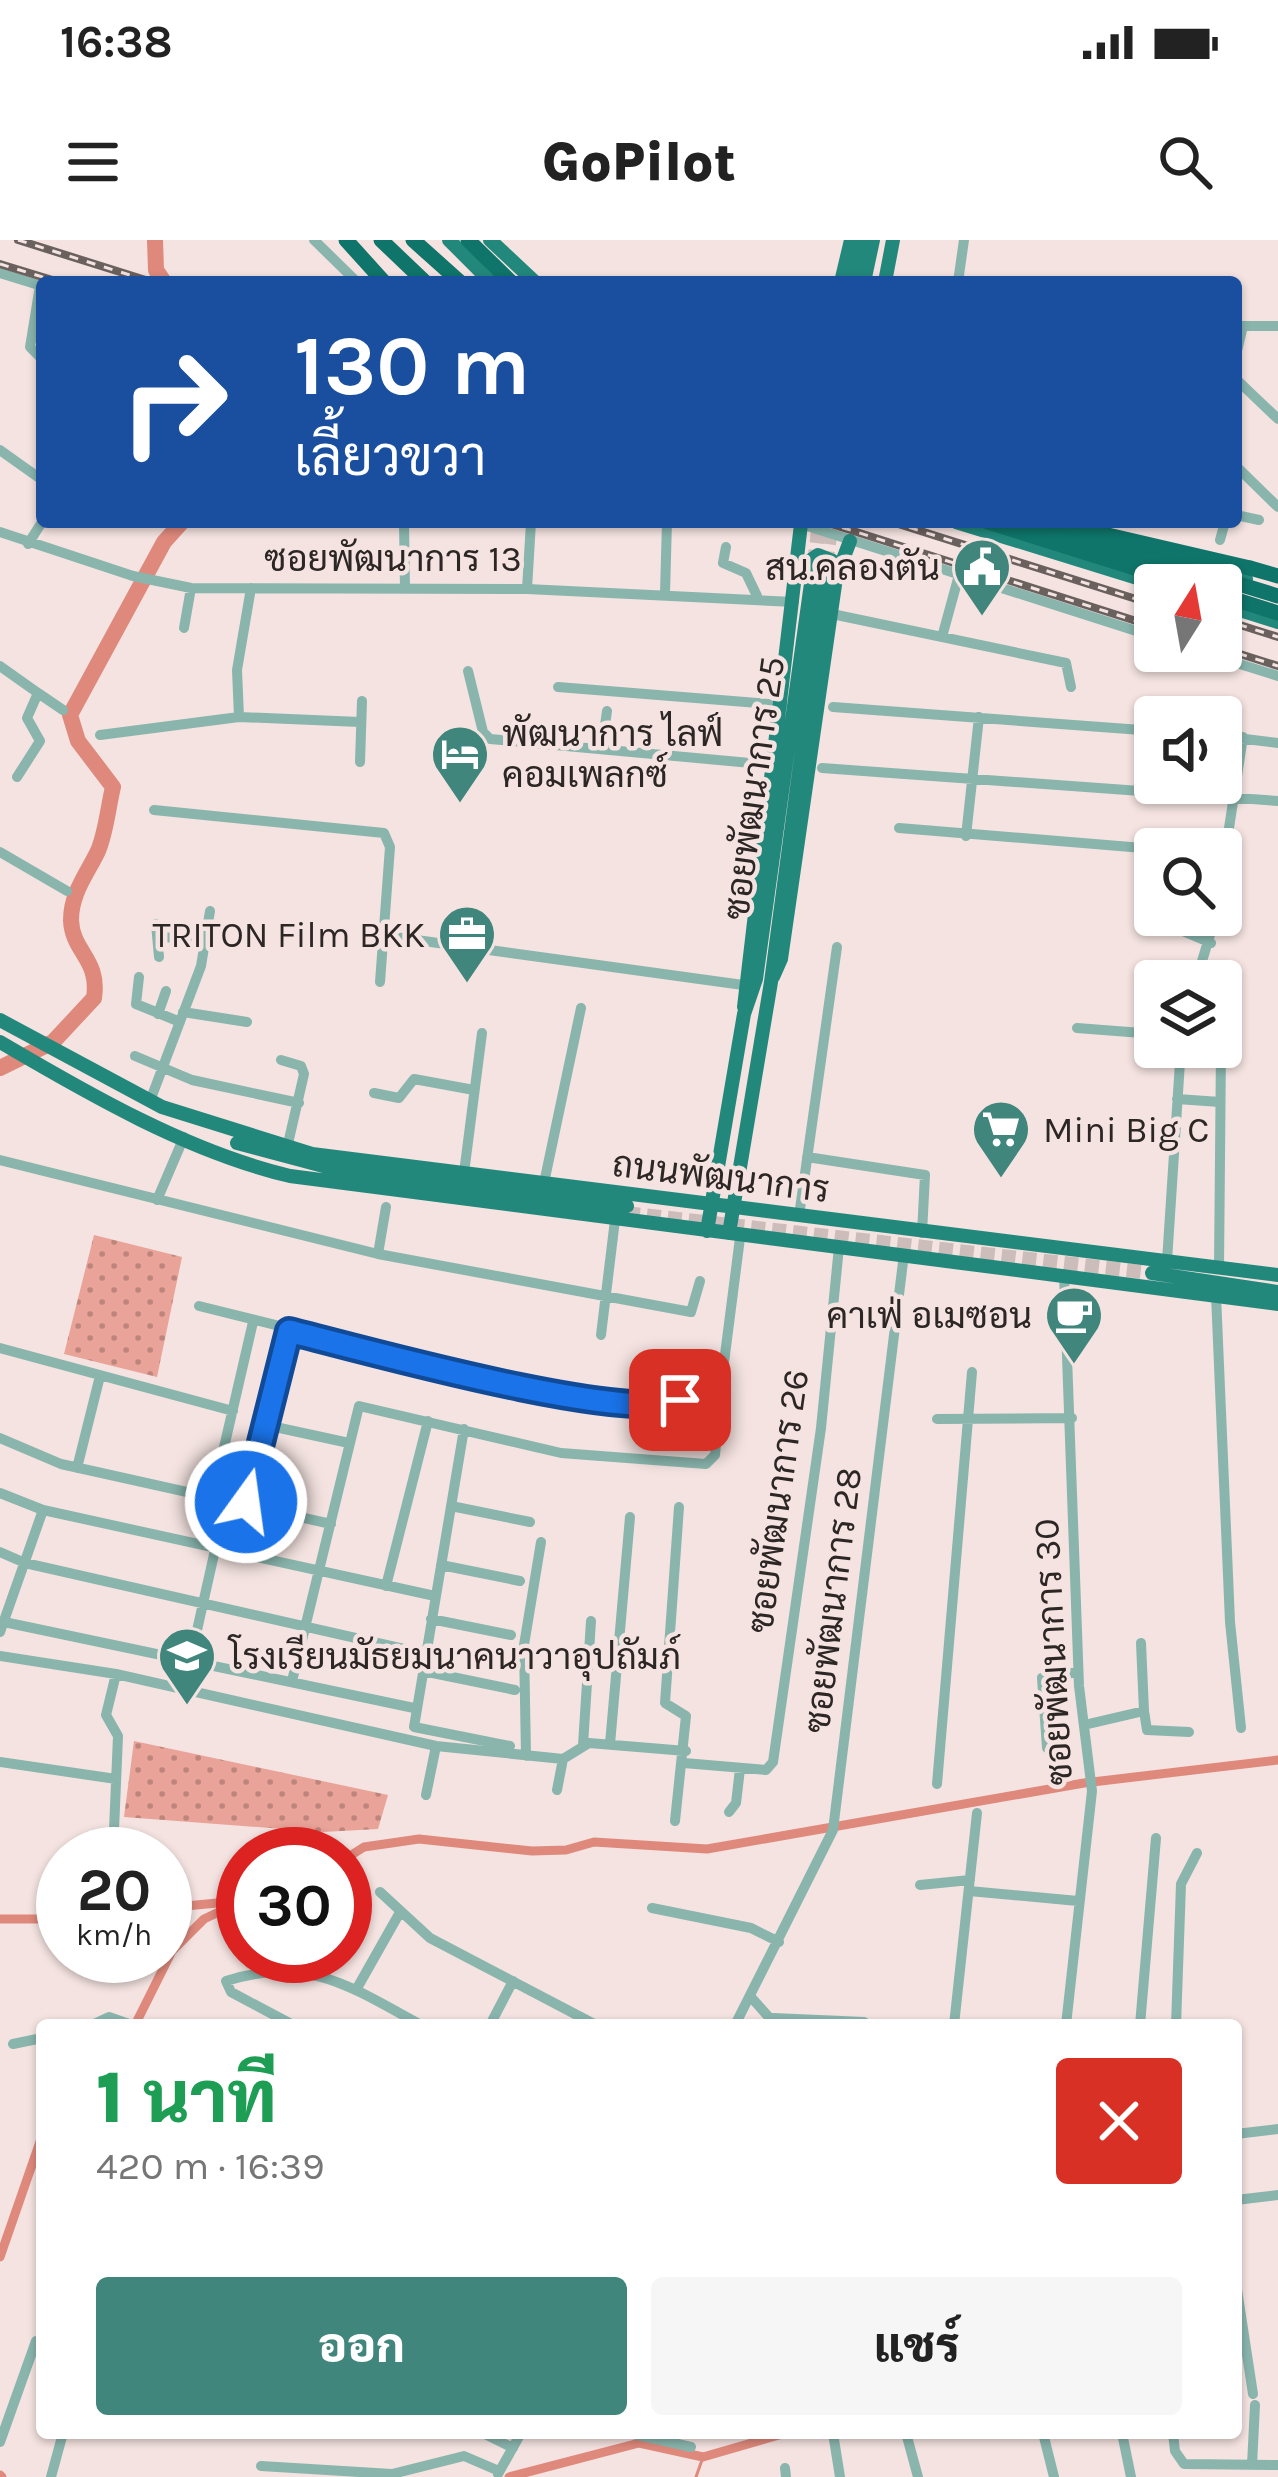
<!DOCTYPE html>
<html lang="th">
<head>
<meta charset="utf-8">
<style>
  :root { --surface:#fff; --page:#f6f6f6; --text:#222; --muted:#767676; --accent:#41867c }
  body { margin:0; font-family:Karla,Sarabun,sans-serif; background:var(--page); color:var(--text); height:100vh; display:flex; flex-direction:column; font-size:45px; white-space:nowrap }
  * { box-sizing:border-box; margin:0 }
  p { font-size:39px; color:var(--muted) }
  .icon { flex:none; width:66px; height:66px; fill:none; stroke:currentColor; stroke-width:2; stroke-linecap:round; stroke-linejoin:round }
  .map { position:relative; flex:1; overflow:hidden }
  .details { position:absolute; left:36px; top:1779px; width:1206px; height:420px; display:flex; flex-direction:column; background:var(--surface); border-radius:12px; box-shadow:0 3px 9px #0004 }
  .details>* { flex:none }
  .banner { position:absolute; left:36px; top:36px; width:1206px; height:252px; border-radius:12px; box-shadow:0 3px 9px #0004; background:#1a4fa0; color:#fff; overflow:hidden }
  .needle { width:78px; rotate:11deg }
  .fabs { position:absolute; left:1134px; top:324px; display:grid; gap:24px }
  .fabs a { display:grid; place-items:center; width:108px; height:108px; border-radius:12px; background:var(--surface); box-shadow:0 3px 9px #0004; font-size:60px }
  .speed { position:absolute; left:36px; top:1587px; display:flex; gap:24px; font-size:60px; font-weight:700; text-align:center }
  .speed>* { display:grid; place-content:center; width:156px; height:156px; border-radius:50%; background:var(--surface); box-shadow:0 3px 9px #0004; line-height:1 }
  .speed small { font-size:30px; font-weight:400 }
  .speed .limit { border:18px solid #d22; background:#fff; color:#111 }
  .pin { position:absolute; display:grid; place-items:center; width:102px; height:102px; color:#fff; margin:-51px; border-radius:24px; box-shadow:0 6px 18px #0006 }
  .me { position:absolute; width:132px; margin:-66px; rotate:14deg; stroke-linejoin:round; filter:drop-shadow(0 0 9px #0008) }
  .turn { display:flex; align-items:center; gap:42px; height:252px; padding:0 60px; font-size:54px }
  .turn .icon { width:156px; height:156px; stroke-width:2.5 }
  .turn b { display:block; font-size:84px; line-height:102px }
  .round { display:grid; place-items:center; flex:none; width:126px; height:126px; border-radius:12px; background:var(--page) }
  .summary { display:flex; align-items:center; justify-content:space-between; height:204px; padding:0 60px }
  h1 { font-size:72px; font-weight:800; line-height:90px; color:#1e9e55 }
  .primary-button { display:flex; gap:24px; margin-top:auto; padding:24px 60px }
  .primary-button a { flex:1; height:138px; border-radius:12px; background:var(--accent); color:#fff; font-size:48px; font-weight:800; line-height:138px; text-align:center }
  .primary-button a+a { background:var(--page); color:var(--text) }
  .status { display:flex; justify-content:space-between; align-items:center; height:84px; padding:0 60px; background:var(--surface); direction:ltr }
  .status svg { height:33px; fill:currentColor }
  header { display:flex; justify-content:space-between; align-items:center; height:156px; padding:0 60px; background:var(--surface); font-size:54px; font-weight:800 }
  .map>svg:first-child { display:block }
  .green { fill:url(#green-dots) }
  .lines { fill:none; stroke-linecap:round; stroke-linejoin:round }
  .stream { stroke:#df897c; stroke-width:3 }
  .canal { stroke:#df897c; stroke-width:9 }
  .river { stroke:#df897c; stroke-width:16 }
  .major-tunnel { stroke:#ccbdbb; stroke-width:14; stroke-dasharray:14 7; stroke-linecap:butt }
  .minor { stroke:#89b5ad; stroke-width:10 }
  .major { stroke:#23887c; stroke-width:14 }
  .highway { stroke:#0f7469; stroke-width:15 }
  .rail-casing { stroke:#6a615f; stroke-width:8 }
  .rail { stroke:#f4e3e0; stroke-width:3; stroke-dasharray:9; stroke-linecap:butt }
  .highway-bridge { stroke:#0f7469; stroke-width:15 }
  .route-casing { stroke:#114b97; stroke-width:30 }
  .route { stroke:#1a73e8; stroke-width:21 }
  .labels { text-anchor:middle; stroke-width:9; stroke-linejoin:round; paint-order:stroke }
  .street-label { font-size:36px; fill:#2c2625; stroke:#f4e3e0 }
  .poi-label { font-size:36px; fill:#2c2625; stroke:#f4e3e0; text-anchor:end }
</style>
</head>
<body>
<div class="status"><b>16:38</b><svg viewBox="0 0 49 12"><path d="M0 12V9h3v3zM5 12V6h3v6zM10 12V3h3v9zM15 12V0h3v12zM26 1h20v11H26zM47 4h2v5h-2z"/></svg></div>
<header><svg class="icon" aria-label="menu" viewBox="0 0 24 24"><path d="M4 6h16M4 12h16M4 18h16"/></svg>GoPilot<svg class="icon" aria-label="search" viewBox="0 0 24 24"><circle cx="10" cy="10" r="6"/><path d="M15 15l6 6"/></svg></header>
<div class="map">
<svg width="1278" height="2237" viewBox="0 0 1278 2237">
  <defs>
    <pattern id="green-dots" width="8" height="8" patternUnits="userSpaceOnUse" patternTransform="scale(3)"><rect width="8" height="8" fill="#e9a398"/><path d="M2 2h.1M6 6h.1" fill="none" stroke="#bd857c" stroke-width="1.8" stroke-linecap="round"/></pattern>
  </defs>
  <rect width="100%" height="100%" fill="#f4e3e0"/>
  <path class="green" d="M94,995l88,22 -25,120 -93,-23z
    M134,1501l254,54 -10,34 -55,3 -199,-15z"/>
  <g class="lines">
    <path class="stream" d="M696,2237l7,-20"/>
    <path class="canal" d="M345,1619l19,-12 55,-8 113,12 34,-1 28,-8 113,7 377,-66 194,-23
      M165,1668l73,-7
      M0,1679h63
      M135,1785l37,-74 32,-32 38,-18
      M0,2017l42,-121
      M0,2235l2,2
      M509,2237l130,-34 64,14 83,-24"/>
    <path class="river" d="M155,0l1,30 8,12
      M0,828l53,-26 41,-44c6,-39 -22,-46 -23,-78 0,-27 16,-46 27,-69 8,-19 10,-43 15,-64l-35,-46 -8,-26 94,-173 18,-20"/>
    <path class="major-tunnel" d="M814,324l5,-42
      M826,325l6,-43
      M626,973l526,60"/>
    <path class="minor" d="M314,0l43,42
      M0,33l42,13
      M958,42l6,-42
      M40,46l-10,61 12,12
      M1236,86h42
      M1236,115l7,-29
      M1236,139l42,40
      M0,210l42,30
      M1236,226l42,41
      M1236,275l23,5
      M404,282l1,66
      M798,283l357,114
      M0,292l133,44 58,12 336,1 267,13
      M1220,300l5,-18
      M28,304l14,-22
      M726,307l-3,16 23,10 11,23
      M527,349l4,-67
      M665,353l2,-71
      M832,374l234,49 5,24
      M184,388l7,-40
      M942,397l17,-62
      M1198,411l80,25
      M0,426l38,27 -11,25 13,23 -23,36
      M468,431l15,61 7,7 283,26
      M558,447l224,18
      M38,453l25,17
      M833,467l322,24
      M239,477l-2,-47 14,-82
      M100,495l139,-18 121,5
      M1221,496l57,7
      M602,507l5,-36
      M360,522l2,-61
      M822,528l456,33
      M154,570l230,23 6,14 -10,135
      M899,588l256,21
      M966,596l13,-119
      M0,612l67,39
      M1221,640l22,-143
      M1142,674l69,29
      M156,684l3,33
      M380,695l363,50
      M161,697l46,3
      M139,737l-3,27 44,18
      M1196,741l20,-66
      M183,772l64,10
      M158,774l8,-23
      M1077,788l78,6
      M135,816l57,24 107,23
      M281,820l20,6 3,8 -17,74
      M374,853l25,5 15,-19 60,11
      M1177,859l43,3
      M150,861l51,-135 9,-55
      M807,917l118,18 -3,58
      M0,920l378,94 313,58 9,-31
      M464,933l18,-140
      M544,943l37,-175
      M157,960l27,-63
      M799,976l38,-269
      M378,1014l8,-47
      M1167,1021l14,-214
      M1219,1028l2,-221
      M1064,1034l15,412 13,105 -26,234
      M1216,1055l14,327 11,106
      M199,1066l353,88 124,9 13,-29 33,4 18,-140
      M601,1095l14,-115
      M0,1108l233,63
      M937,1179l135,-1
      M266,1185l83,18
      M464,1189l-50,298 96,19
      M0,1198l61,26 270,60
      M77,1228l23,-92
      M0,1253l43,17 392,86
      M213,1255l40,-173
      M246,1262l42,-171
      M451,1266l79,16
      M0,1312l25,11 401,91
      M441,1325l79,16
      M386,1346l42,-165
      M431,1379l80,16
      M4,1382l410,86
      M0,1392l43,-122
      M1141,1403l3,68
      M0,1416l116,18 320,72 127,13 26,-16 97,8
      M191,1417l24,-107
      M423,1431l92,19
      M292,1441l67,-275 202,47 145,11 9,-9 7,-77
      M1084,1485l60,-14 3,19 42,2
      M610,1504l20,-227
      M583,1505l8,-124
      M1047,1508l-5,-70 36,-6
      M526,1516l-2,-111 17,-103
      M0,1522l116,17
      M684,1523l82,7 7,-8 48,-334 18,-181
      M937,1544l35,-412
      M557,1550l6,-31
      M426,1555l10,-49
      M729,1572l7,-9 4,-34
      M675,1581l11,-105 -21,-13 14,-196
      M113,1614l5,-118 -12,-21 10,-41
      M920,1645l50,-5
      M969,1651l109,10
      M380,1652l50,46 166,87
      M652,1668l99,20 28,14
      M356,1750l43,-76
      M750,1756l25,28
      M773,1778l91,4
      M92,1785l17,-8 23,8
      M293,1785l-62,-33 -5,-11c82,-26 125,6 195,44
      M490,1785l23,-44
      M735,1785l98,-195 71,-576
      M954,1785l23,-212
      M1140,1785l16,-187
      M1176,1785l5,-141 16,-31
      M13,1804l29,-6
      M1236,1894l42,-5
      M1236,1960l42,-5
      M1236,2043l17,111
      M483,2193l30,15
      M629,2193l62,14
      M833,2193l7,44
      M906,2193l12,44
      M1043,2193l11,44
      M1122,2193l9,44
      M1173,2193l2,18 9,13 94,1
      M0,2202l36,-101
      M1252,2225l3,-60
      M261,2226l131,8 72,-18 35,15
      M785,2228l1,9
      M498,2234l23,-41
      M51,2237l12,-44"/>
    <path class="major" d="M449,0l42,42
      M490,0l45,42
      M841,42l10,-42
      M852,42l9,-42
      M864,42l9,-42
      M885,42l8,-42
      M956,282l204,63
      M1193,321l53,18
      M798,329l20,-14 15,6 3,13
      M1221,364l57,18
      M773,737l8,-18 55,-381 14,-37
      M744,767l57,-483
      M0,780l162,87 150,47 966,121
      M0,802c90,53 189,110 290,134l988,128
      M237,903l90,24 300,39
      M707,991l37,-217 12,-35 57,-410
      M729,993l42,-251 55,-412
      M1152,1033l126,19"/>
    <path class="highway" d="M346,0l38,42
      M381,0l44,42
      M413,0l47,42
      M468,0l43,42
      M988,282l201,63
      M1035,282l243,74
      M1250,328l28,8
      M1221,355l57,18"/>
    <defs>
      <path id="rail" d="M18,0l134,42
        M0,24l59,18
        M825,282l330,105
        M892,282l263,83
        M1221,379l57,18
        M1221,408l57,18"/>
    </defs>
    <use href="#rail" class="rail-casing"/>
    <use href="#rail" class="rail"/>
    <path class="highway-bridge" d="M1052,282l198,46"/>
  </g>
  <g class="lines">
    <defs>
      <path id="route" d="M246,1262l43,-171c68,17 340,93 391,69"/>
    </defs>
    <use href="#route" class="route-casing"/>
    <use href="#route" class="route"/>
  </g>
  <defs>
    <symbol id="civic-pin" viewBox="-11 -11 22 30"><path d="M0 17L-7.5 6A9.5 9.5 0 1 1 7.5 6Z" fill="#41867c" stroke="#f4e3e0"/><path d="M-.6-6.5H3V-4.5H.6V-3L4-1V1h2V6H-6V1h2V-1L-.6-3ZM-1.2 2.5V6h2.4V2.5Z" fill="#fff"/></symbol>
    <symbol id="hotel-pin" viewBox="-11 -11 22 30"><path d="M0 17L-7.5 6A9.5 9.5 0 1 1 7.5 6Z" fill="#41867c" stroke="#f4e3e0"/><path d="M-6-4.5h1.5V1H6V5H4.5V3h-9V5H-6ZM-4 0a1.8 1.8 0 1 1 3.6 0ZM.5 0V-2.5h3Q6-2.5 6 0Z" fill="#fff"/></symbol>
    <symbol id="office-pin" viewBox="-11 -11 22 30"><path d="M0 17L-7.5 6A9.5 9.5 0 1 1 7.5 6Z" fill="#41867c" stroke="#f4e3e0"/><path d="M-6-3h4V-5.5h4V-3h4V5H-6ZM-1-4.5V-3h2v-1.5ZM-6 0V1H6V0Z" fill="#fff"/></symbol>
    <symbol id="supermarket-pin" viewBox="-11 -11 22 30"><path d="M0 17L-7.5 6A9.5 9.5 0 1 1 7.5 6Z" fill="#41867c" stroke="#f4e3e0"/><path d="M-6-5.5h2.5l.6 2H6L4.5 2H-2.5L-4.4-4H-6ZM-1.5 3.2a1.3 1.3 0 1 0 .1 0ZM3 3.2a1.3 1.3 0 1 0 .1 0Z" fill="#fff"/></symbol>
    <symbol id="cafe-pin" viewBox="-11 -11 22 30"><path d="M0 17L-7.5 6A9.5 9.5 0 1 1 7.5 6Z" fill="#41867c" stroke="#f4e3e0"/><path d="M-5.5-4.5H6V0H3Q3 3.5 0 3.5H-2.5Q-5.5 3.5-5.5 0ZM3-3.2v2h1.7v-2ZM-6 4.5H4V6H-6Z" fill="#fff"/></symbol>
    <symbol id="school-pin" viewBox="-11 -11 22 30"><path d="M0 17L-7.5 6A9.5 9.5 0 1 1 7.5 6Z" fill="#41867c" stroke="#f4e3e0"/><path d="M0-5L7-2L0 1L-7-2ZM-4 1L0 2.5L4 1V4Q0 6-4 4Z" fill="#fff"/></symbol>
  </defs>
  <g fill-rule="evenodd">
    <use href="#civic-pin" x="949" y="294" width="66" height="90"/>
    <use href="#hotel-pin" x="427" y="481" width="66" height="90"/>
    <use href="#office-pin" x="434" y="661" width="66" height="90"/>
    <use href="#supermarket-pin" x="968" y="856" width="66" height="90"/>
    <use href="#cafe-pin" x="1041" y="1042" width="66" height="90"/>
    <use href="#school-pin" x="154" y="1383" width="66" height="90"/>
  </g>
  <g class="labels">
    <g class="street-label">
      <text x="393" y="331">ซอยพัฒนาการ 13</text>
      <text transform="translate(753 548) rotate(-82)" y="13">ซอยพัฒนาการ 25</text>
      <text transform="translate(721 936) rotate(7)" y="13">ถนนพัฒนาการ</text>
      <text transform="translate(777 1261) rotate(-82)" y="13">ซอยพัฒนาการ 26</text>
      <text transform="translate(832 1360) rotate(-83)" y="13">ซอยพัฒนาการ 28</text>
      <text transform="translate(1052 1412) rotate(-93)" y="13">ซอยพัฒนาการ 30</text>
    </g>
    <g class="poi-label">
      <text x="940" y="340">สน.คลองตัน</text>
      <text x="502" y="506" text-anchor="start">พัฒนาการ ไลฟ์<tspan x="502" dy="41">คอมเพลกซ์</tspan></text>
      <text x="425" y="707">TRITON Film BKK</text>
      <text x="1043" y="902" text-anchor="start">Mini Big C</text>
      <text x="1032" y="1088">คาเฟ่ อเมซอน</text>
      <text x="229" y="1429" text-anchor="start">โรงเรียนมัธยมนาคนาวาอุปถัมภ์</text>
    </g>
  </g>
</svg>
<div class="fabs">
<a><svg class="needle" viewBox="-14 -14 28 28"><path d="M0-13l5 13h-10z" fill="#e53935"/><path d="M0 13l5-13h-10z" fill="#767676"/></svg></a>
<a><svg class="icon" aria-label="sound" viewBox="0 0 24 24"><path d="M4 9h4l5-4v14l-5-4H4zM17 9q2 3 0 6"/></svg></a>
<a><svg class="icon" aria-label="search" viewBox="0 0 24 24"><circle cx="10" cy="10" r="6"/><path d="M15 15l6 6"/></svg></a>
<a><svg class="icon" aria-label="layers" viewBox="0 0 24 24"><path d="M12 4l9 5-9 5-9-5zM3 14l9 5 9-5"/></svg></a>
</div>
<div class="speed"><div>20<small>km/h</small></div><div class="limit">30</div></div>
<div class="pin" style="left:680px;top:1160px;background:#d93025"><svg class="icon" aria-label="arrive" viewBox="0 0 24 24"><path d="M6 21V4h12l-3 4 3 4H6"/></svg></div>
<svg class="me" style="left:246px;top:1262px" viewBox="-20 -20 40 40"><circle r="17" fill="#1a73e8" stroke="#fff" stroke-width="3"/><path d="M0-11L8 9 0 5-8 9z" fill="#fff"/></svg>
<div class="banner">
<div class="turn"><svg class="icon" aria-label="right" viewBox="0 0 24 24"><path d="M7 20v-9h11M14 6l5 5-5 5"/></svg><div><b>130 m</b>เลี้ยวขวา</div></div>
</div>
<section class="details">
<div class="summary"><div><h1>1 นาที</h1><p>420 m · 16:39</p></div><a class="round" style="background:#d93025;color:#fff"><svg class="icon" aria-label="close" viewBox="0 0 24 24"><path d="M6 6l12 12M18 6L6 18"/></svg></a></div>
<div class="primary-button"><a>ออก</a><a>แชร์</a></div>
</section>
</div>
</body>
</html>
